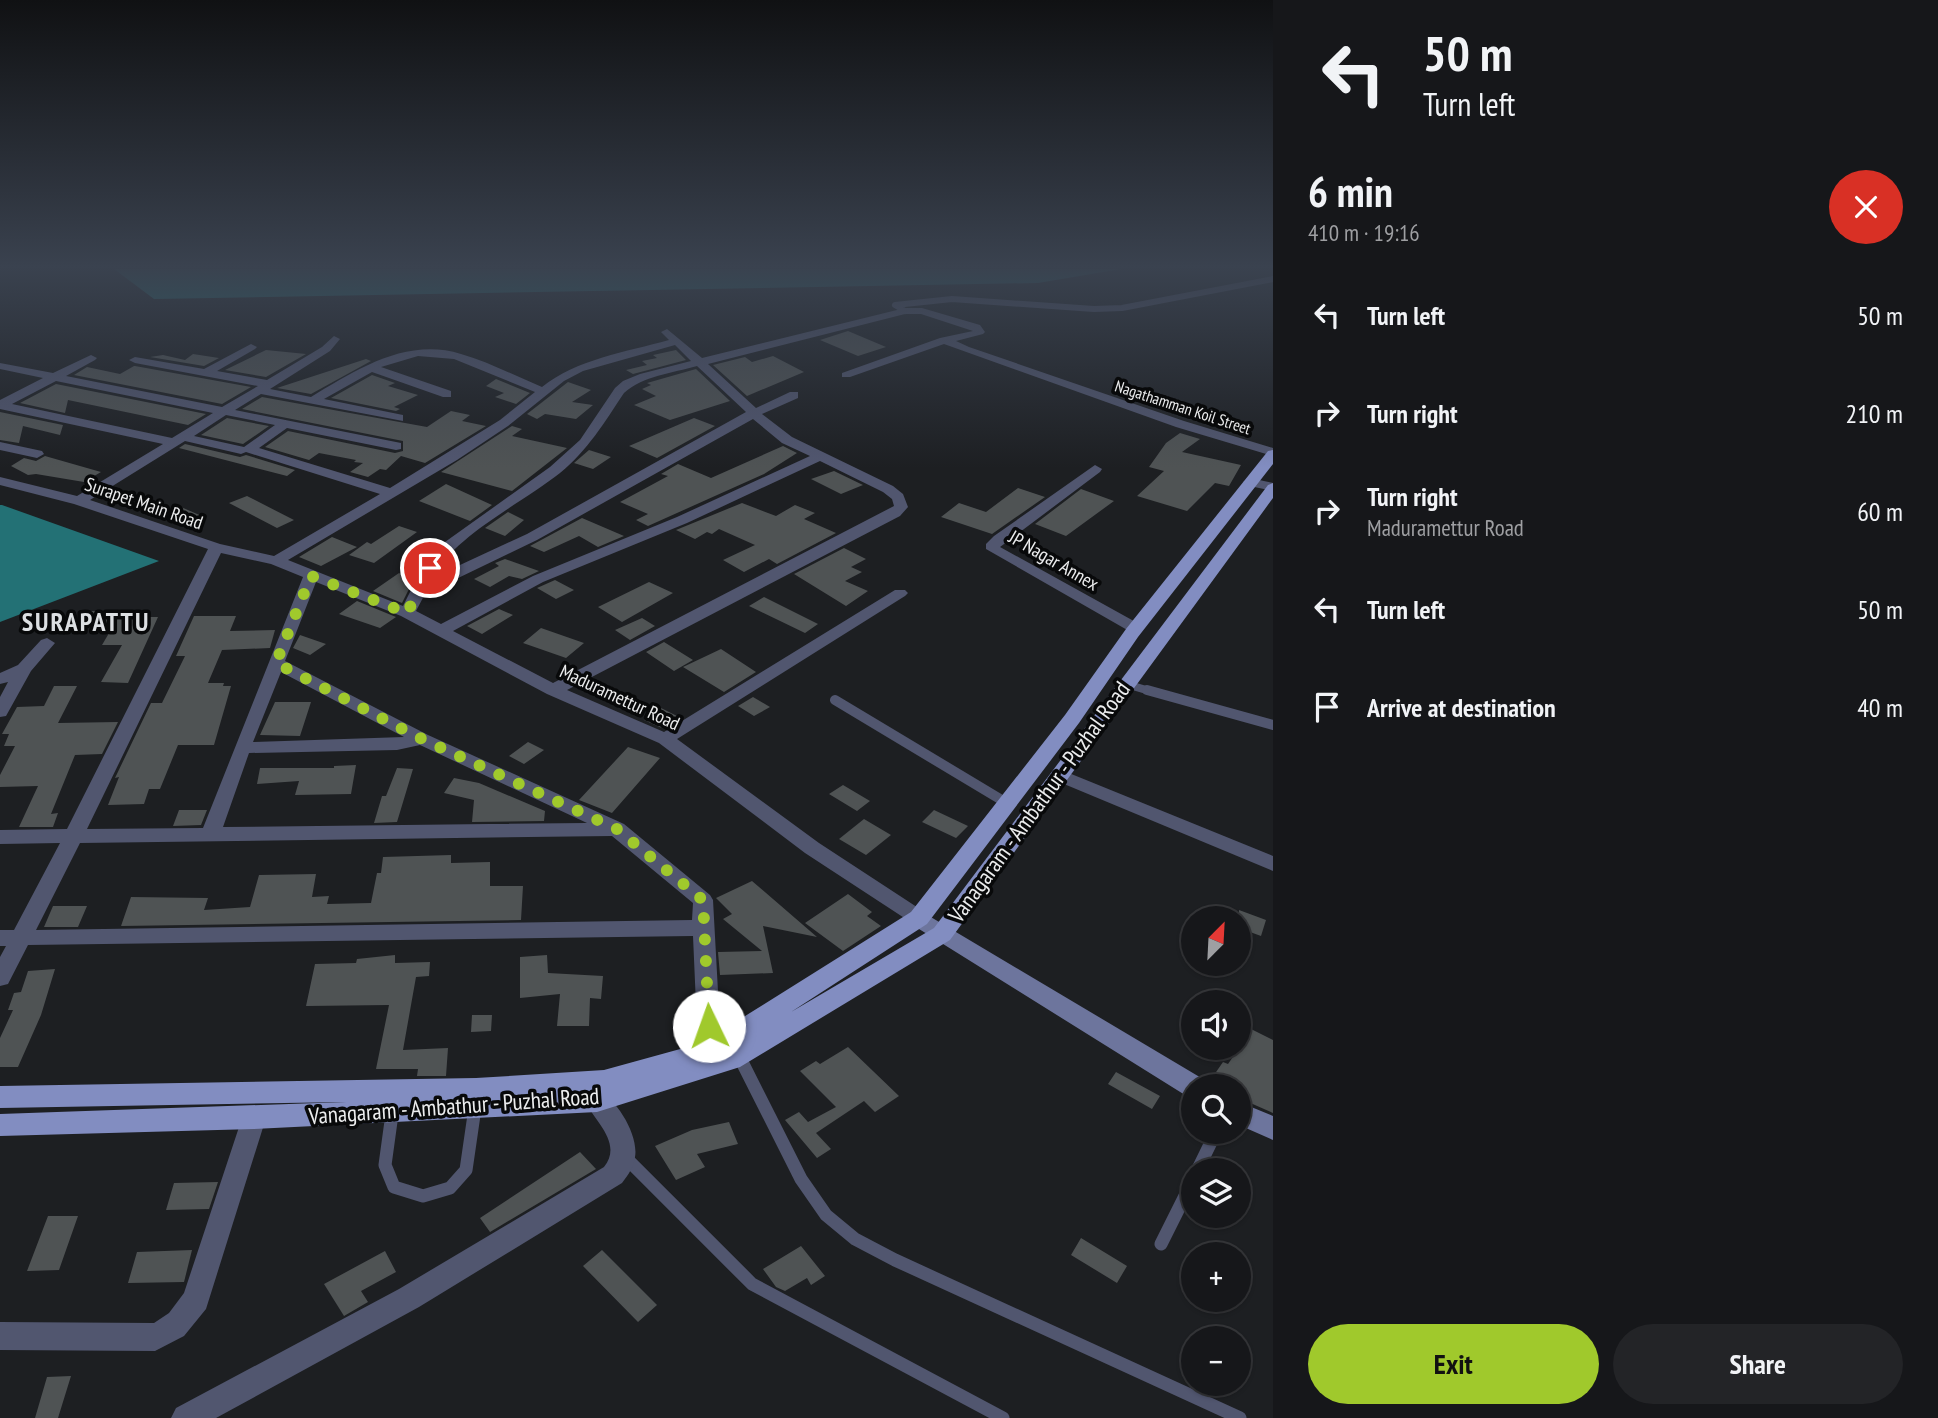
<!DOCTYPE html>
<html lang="en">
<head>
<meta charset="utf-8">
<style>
  :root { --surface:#16171a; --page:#232427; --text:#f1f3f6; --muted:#9e9fa2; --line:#353639; --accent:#a0c92c }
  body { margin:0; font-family:"PT Sans Narrow",sans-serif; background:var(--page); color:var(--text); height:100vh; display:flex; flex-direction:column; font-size:26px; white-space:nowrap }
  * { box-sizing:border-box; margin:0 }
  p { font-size:23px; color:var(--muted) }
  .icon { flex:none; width:38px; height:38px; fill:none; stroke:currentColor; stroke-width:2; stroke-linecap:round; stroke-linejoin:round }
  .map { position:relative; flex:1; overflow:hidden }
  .details { display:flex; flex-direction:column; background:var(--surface); width:665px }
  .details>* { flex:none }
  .hud { background:#16171a; color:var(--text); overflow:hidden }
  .needle { width:46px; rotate:24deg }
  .controls { position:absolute; left:1181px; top:906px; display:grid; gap:14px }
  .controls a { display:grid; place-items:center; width:70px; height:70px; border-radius:50%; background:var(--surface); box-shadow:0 2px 5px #0004,0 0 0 2px var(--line); font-size:35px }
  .pin { position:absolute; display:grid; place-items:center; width:60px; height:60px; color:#fff; margin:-30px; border:4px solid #fff; border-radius:50%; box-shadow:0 2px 7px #0007 }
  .me { position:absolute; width:77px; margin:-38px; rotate:357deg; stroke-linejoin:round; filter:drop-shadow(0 0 5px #0008) }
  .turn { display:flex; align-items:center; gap:24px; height:147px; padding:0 35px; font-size:32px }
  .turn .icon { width:91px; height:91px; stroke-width:2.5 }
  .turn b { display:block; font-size:49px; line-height:60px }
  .round { display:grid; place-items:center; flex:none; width:74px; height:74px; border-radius:37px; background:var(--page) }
  .summary { display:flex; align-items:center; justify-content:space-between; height:119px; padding:0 35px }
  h1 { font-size:42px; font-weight:700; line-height:52px }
  .action { display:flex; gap:14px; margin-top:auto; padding:14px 35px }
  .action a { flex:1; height:80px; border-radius:42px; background:var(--accent); color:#111; font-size:28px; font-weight:700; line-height:80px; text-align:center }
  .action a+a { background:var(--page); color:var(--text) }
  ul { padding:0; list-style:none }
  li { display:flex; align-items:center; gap:21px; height:98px; padding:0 35px }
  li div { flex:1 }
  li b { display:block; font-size:26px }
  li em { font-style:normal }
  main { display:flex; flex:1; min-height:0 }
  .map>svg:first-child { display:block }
  .water { fill:#237175 }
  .building { fill:#4f5354 }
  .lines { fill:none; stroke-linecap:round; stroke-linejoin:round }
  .service-far3 { stroke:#51566f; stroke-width:6 }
  .service-far2 { stroke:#51566f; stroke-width:8 }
  .service-far1 { stroke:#51566f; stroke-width:10 }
  .service { stroke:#51566f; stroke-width:13 }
  .minor { fill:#51566f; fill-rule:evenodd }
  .secondary { fill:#6d759d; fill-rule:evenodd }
  .primary { fill:#828dc1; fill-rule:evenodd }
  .route { stroke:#a0c92c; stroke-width:12; stroke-dasharray:0 21.6 }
  .labels { text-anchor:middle; stroke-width:7; stroke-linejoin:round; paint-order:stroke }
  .far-street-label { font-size:16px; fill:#ecedee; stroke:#08090a }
  .street-label { font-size:19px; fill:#ecedee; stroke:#08090a }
  .near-street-label { font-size:23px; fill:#ecedee; stroke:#08090a }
  .district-label { font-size:26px; font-weight:bold; letter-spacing:2px; fill:#dcdfe2; stroke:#08090a }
</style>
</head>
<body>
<main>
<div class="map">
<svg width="1273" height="1418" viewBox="0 0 1273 1418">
  <rect width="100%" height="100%" fill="#1d1f22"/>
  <path class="water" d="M114,269h1007l-83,14 -884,16z
    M0,505h2l157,56 -159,61z"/>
  <path class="building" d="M848,331l38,16 -28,9 -38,-16z
    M266,350l40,4 -40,23 -41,-7z
    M676,350l10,10 -53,14 -7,-4 21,-5 -5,-4 15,-3 -4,-3z
    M193,354l26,4 -15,8 -54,-9 13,-2 22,5z
    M773,356l31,16 -57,24 -34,-31 32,-8 7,5z
    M366,359l5,2 -60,33 -34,-6z
    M134,366h1l116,21 -29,17 -148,-29 13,-8 33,7z
    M696,369l34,32 -60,19 -36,-15 22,-9 -14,-7 9,-4 -4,-2z
    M372,375l23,8 -7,3 30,9 -24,12 6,2 -4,2 -65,-13z
    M496,379l34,14 -14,11 -21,-7 9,-4 -18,-7z
    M568,382l23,8 -19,12 21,3 -17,14 -31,-5 -8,5 -10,-5z
    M56,384l150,30 -18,11 -120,-25 -3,13 -45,-10z
    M262,397l165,30 24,-16 19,4 -8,6 24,5 -61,37 -24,-7 -15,14 -6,-1 -12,8 -18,-5 13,-9 -9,-1 2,-2 -37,-7 -10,7 -44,-13 23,-16 107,22 8,-2v-10l-161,-32z
    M0,412l63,13 -3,10 -37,-9 -4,17 -19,-3z
    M227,418l42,8 -26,18 -42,-9z
    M694,418l21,8 -58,32 -28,-12z
    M512,426l10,3 -10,7 55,12 -55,43 -71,-19z
    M1180,433l20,6 -18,13 59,13 -12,21 -14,-3 -28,28 -50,-15 27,-25 -15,-4 17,-24z
    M185,444l55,13 6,-2 49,15 -8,6 -108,-28z
    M783,446l14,7 -33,21 -116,52 -12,-6 12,-6 -28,-12 48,-26 -7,-2 17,-10 33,14z
    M589,450l22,7 -18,12 -19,-6z
    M45,456l56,16 -17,10 -48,-8 -8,1 -17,-9 13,-8 12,3z
    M834,471l29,14 -22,9 -30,-15z
    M446,484l46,21 -22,16 -51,-20z
    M1018,488l27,9 -53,37 -51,-17 18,-14 27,9z
    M1081,489l33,12 -48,35 -31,-12z
    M247,496l47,24 -17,8 -48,-25z
    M742,503l34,13 19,-11 20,8 -11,6 32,14 -59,31 -8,-5 -25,13 -21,-12 32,-15 -36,-16 -7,5 -5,-2 -12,7 -19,-9z
    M181,507l23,10 -17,9 -24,-10z
    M508,512l16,8 -19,16 -20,-8z
    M582,518l42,18 -26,11 -19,-11 -35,16 -14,-6z
    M399,526l18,6 -43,31 -25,-8 18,-13 4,2z
    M332,537l25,10 -36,19 -22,-9z
    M844,548l22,11 -15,8 11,5 -17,9 23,10 -22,15 -52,-32z
    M505,559l34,12 -17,8 -13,-3 -19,11 -16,-8 25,-13 -4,-3z
    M399,573l14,8 -11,22 -29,-12z
    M555,580l19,10 -18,9 -19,-11z
    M649,582l24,11 -51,29 -24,-15z
    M764,597l54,27 -13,9 -56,-27z
    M357,601l39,16 -16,11 -41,-14z
    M499,609l14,6 -31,19 -15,-8z
    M90,611l49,1 -3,5h22l-30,66 -27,-1 21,-37h-20l10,-17h-32z
    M194,616h42l-6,15 45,-1 -5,18 -48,2 -14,33h16l-1,3h8l-17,59h-36l-18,44h-11l-5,15 -36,1 11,-28 -4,1 36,-75h11l23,-47h-9z
    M642,618l13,8 -25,14 -15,-10z
    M541,628l43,15 -18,15 -43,-15z
    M300,635l26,9 -16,11 -17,-7z
    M664,642l29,18 -19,11 -28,-19z
    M721,649l35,23 -32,20 -41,-25z
    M54,686h23l-19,37 60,-1 -16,32 -27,1 -24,59 7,-1 -5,14h-34l19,-41 -38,1v-12l15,-29h-11l5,-12h-7l15,-27 27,-1z
    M753,697l17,10 -16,9 -16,-10z
    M275,702h36l-11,34 -40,-1z
    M661,708l20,10 -17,11 -20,-9z
    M528,742l16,8 -20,14 -15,-8z
    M628,747l32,11 -48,55 -33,-13z
    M356,765l-5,29 -56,1 4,-14 -42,3 3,-16h74v-2z
    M397,768l16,1 -16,53 -23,1 8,-27h4z
    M454,778l25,5 66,28 -1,10 -72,1 2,-22 -30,-7z
    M843,785l27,16 -13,10 -28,-17z
    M179,810h28l-6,15 -28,1z
    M934,810l34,16 -12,12 -34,-16z
    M864,819l27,16 -25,20 -27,-16z
    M451,855v8l39,-1v24h33l-2,34 -400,6 10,-29 77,1 -4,12 46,-3 9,-32 57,-1 -4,23 17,-1 -2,8 44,-1 6,-30h4l2,-16z
    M752,881l65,56 -54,-11 10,47 -53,2 -2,-23 44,-1 -39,-32 9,-5 -16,-16z
    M848,894l24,18 -5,4 14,10 -38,25 -38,-28z
    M53,906h34l-9,21h-34z
    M1239,910l27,10 -5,16 -22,-8z
    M395,955v8l35,-1 -1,14 -13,1 -13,73 45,-2 -2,28h-29l1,-7h-42l13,-64 -83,1 9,-42 41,-1 1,-4z
    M547,955l1,18 55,3 -2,23 -11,-1 -1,28h-32l3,-32 -40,4v-41z
    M55,969l-14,46 -23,52h-18v-29l13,-28h-5l6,-17 7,-1 7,-21z
    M472,1015h20l-1,16 -20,1z
    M1249,1028l24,12v73l-34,-15v-11l-25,-12 9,-13 5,2 11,-16z
    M848,1047l51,49 -24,16 -11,-11 -48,32 15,16 -14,9 -32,-38 14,-8 9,10 28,-15 -36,-36 16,-10 4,3z
    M1116,1072l44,24 -8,13 -44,-25z
    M729,1122l9,22 -41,10 8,13 -29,13 -21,-34 37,-16z
    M580,1152l16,17 -106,63 -10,-14z
    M218,1182l-9,27 -43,1 8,-27z
    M48,1216h30l-19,54 -32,1z
    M1081,1238l46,28 -10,17 -46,-28z
    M801,1246l24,30 -14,9 -4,-7 -22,13 -9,-4 -13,-18z
    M192,1250l-8,32 -56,1 9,-31z
    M602,1250l55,55 -19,17 -55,-56z
    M385,1251l11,21 -35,19 7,11 -24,14 -20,-32z
    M71,1376l-13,42h-23l12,-41z"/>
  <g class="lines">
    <path class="service-far3" d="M905,311l-10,-6 57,-6 142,10 28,-1 151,-29"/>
    <path class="service-far2" d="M1126,684l27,8"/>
    <path class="service-far1" d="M1147,690l126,35
      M835,700l170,102"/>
    <path class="service" d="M739,1056l62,123 25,36 29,24 40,21 345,158
      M392,1114l-7,51 9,22 29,9 27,-8 16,-18 9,-62
      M625,1157l127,127 251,134
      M1197,1171l19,-39
      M1161,1244l33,-66"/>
    <path class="minor" d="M905,308h17l58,17 5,7 -2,2 -27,7 13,6 215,74 89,27v8l-97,-29 -232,-83 -94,33h-8v-4l98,-35 33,-7 -52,-17h-16l-197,50 48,44 34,-16h8v6l-36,16 30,23 101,49 10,8 5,13 -8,9 -333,174 97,42 231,-142h10l3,3 -3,3 -228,143 142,104 107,70 4,5 -4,5 -7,3 -7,-3 -107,-70 -146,-110 -112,-49 -146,-78 -85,-34 -31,79 143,74 196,89 86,71 3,5 8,146 6,2 4,7 -4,7c-11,3 -23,0 -29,-11l-5,-115 -665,9 -20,39 -8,2v-29l6,-11h-6v-16h14l46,-87 -60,1v-14l67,-1 141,-280 -134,-45 -74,-19v-8l77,19 86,-52 -163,-35v-9l43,-22 -43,-9v-6l53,10 38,-18 6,3 -2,2 -29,16 156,31 36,-21 -123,-23 -6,-3 6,-3 69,12 47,-25 6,3 -2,2 -38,22 50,9 55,-33 12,-11 6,3 -10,12 -60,38 41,8c45,-27 95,-60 150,-43 28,8 54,22 81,33 35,-28 84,-35 127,-47l-8,-8 6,-3 35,29zM675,345l16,16 -51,13 -17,7 -8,7 -35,52 -30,27 -105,75 -23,26 -19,38 -115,-46 169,-100 51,-34 56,-45 19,-10zM418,356l36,3 81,33 -35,28 -110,68 -131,-40 28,-20 109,22 5,-1v-6l-166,-33 26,-16 142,27v-6l-79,-16 48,-27 71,25h8v-6l-70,-24zM697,366l49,46 -219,122 -95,44c22,-42 90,-75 128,-105 28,-23 44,-50 64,-80 19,-17 48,-20 73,-27zM56,381l157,32 -41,25 -160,-34zM226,415l49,10 -31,22 -50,-11zM753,419l29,24 28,13 -133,61 -144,59 -92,48 -25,-13 9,-17 112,-54zM185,441l56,13 5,-2 134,42 -106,62 -54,-12 -130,-44zM820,461l63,31 9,7 2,7 -341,177 -100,-52 90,-49 144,-59zM221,553l50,11 32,13 -100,251 -116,1zM281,672l123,65 -151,5zM420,745l167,78 -364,4 26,-74 148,-3zM612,836l81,67 -1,17 -656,10 44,-87z
      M0,442l42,9 2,3 -7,4 -37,-8z
      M1095,465l7,4 -2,3 -100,75 141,78 2,3 -2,3h-12l-143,-82v-5l8,-8z
      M1250,478l23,5v8l-28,-6 -2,-3z
      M47,638l8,5 -24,28 -25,45 -6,1v-20l8,-15 -8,2v-11l18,-8 23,-25z
      M1059,769l214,87v15l-221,-92 -2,-4z
      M597,1091c20,7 42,45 38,66 -1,10 -7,18 -13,26l-203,124 -203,111h-45l5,-10 223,-119 205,-122c19,-24 -9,-45 -19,-66l3,-7z
      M254,1108l9,3 3,7 -60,191 -22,27 -29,15 -155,-1v-28l154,1 15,-10 15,-20 58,-175 3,-7z"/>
    <path class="secondary" d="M919,910l284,169 4,8h-13v11l-9,-3 -274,-171 -4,-6 4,-6z
      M1239,1102l34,14v24l-34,-15z"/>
    <path class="primary" d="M1273,450v14l-135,173 -59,86 -152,201 -136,88 143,-84 334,-443 5,-2v15l-323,442 -210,127 -143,45 -343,17 -254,7v-22l346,-12 -346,6v-22l476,-8 128,-8 98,-27 209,-131 154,-197 61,-86 142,-178z"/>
  </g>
  <linearGradient id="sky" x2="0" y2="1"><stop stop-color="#101113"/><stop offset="0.57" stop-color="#3a424f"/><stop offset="1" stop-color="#3a424f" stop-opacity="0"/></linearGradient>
  <rect width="1273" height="468" fill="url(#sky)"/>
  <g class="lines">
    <path class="route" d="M430,568l-23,45 -96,-37 -35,87 146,76 195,90 86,71 6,126"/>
  </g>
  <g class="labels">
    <g class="far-street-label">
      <text transform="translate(1183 407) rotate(18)" y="6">Nagathamman Koil Street</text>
    </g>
    <g class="street-label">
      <text transform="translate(144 503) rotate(19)" y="7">Surapet Main Road</text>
      <text transform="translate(1054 560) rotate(30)" y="7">JP Nagar Annex</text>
      <text transform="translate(620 697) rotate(25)" y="7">Maduramettur Road</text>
    </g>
    <g class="near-street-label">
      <text transform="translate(1039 802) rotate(-54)" y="8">Vanagaram - Ambathur - Puzhal Road</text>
      <text transform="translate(454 1106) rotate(-4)" y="8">Vanagaram - Ambathur - Puzhal Road</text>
    </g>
    <g class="district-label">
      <text x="86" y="631">SURAPATTU</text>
    </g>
  </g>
</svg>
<div class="controls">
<a><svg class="needle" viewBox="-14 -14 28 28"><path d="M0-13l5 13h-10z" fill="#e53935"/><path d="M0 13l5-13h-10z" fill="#9e9fa2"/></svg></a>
<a><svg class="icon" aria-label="sound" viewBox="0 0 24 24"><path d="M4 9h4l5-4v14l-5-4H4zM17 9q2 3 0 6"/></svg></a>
<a><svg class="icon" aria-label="search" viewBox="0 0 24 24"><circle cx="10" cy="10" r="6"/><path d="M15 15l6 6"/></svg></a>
<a><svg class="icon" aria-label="layers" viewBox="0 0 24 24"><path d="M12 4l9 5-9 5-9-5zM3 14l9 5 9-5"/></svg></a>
<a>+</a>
<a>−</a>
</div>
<div class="pin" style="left:430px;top:568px;background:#d93025"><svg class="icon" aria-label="arrive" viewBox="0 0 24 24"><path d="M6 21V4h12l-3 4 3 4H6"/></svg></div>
<svg class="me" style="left:709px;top:1026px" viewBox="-20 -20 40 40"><circle r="19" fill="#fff"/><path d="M0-13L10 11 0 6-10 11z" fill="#a0c92c"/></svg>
</div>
<section class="details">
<div class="hud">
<div class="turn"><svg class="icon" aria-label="left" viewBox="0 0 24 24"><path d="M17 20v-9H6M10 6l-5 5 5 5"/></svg><div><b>50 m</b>Turn left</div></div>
</div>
<div class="summary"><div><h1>6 min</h1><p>410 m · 19:16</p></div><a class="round" style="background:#d93025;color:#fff"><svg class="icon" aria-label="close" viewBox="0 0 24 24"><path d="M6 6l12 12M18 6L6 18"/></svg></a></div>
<ul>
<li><svg class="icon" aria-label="left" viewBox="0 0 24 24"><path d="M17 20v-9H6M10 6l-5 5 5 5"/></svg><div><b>Turn left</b></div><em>50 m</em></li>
<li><svg class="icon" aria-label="right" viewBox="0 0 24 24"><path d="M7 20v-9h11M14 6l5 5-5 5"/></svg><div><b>Turn right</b></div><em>210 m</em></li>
<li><svg class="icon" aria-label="right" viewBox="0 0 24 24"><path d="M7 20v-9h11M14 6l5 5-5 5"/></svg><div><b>Turn right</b><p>Maduramettur Road</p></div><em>60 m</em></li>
<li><svg class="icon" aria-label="left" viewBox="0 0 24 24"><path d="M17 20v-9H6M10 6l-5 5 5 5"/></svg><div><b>Turn left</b></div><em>50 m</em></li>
<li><svg class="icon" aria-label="arrive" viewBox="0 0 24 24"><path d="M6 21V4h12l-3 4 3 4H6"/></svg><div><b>Arrive at destination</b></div><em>40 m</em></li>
</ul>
<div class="action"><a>Exit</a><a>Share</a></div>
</section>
</main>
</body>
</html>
